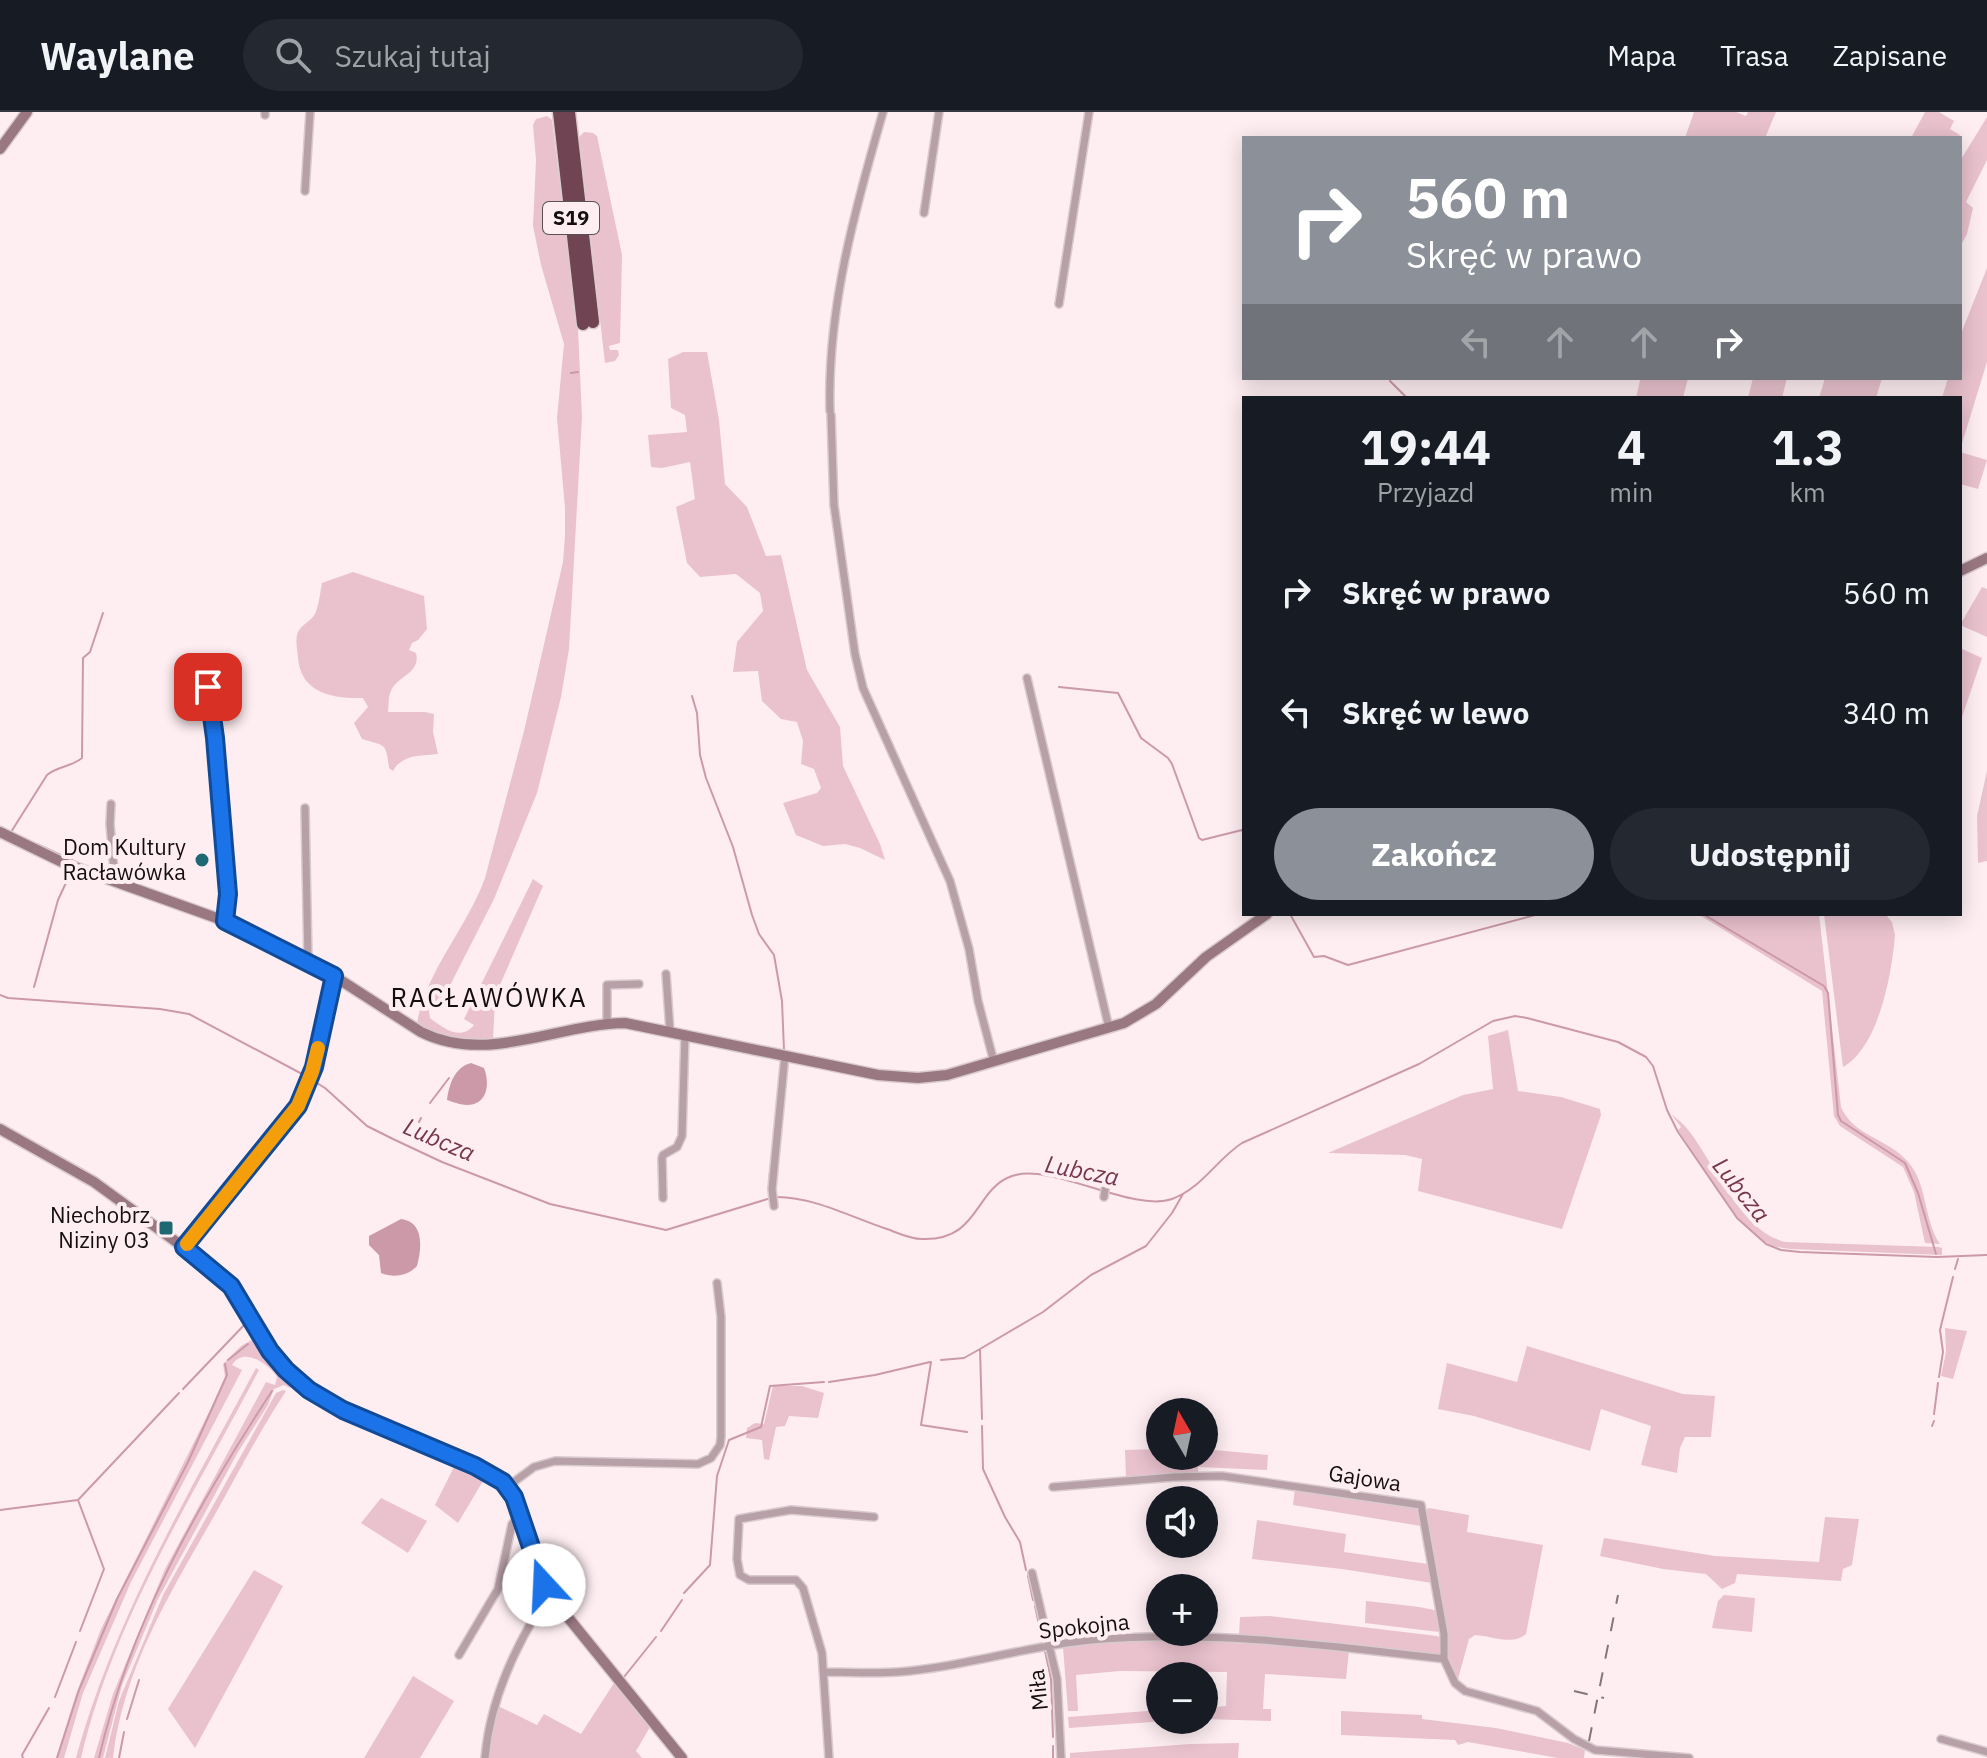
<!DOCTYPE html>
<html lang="pl">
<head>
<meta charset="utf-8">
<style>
  :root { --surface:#171b24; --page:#242831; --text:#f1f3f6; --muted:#9ea1a6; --line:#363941; --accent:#8c9099 }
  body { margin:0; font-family:"IBM Plex Sans",sans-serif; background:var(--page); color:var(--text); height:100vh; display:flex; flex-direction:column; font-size:30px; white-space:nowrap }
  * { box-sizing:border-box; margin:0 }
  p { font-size:26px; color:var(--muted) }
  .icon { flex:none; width:44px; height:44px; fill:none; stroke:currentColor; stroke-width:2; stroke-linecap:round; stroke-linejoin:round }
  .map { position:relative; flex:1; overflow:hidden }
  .sheet { position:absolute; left:1242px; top:284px; width:720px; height:520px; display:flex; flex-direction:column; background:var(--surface); border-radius:0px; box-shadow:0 4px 20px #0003 }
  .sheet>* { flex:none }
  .banner { position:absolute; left:1242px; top:24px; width:720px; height:244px; border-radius:0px; box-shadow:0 4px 20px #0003; background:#8c9099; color:#fff; overflow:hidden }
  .needle { width:52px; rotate:351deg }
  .controls { position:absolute; left:1146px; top:1286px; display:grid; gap:16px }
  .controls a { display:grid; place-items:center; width:72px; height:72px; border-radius:50%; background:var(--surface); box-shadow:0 4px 20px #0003; font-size:40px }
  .pin { position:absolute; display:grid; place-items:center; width:68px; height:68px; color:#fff; margin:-34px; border-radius:16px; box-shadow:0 4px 12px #0006 }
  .me { position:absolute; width:88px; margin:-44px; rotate:340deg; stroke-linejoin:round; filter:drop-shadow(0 0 6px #0008) }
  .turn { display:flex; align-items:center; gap:28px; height:168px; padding:0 32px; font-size:36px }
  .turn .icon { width:104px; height:104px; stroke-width:2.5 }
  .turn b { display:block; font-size:56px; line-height:68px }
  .lanes { display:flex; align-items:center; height:76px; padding:0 32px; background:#0003; justify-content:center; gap:40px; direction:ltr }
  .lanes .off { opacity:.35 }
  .eta { display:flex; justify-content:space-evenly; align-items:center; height:136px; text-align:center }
  .eta b { font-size:48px; font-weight:800; line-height:56px }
  .cta { display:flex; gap:16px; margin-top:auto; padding:16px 32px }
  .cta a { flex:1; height:92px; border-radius:48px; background:var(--accent); color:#fff; font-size:32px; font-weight:800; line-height:92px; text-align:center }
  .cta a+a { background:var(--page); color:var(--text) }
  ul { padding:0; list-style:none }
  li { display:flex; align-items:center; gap:24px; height:120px; padding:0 32px }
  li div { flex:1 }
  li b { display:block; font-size:30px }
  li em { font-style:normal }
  header { display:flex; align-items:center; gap:48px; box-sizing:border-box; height:112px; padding:0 40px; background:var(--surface); border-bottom:2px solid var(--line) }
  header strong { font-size:38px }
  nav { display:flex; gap:44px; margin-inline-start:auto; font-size:28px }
  .search { width:560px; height:72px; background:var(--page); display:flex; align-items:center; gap:20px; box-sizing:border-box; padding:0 28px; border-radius:44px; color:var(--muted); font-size:30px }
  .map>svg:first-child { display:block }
  .green { fill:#e9c2ce }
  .water { fill:#cc99a9 }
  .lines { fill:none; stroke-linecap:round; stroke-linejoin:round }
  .stream { stroke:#cc99a9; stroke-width:2 }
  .street-casing { stroke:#d9cace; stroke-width:10 }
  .secondary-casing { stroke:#d9cace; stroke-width:13 }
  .highway-casing { stroke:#d9cace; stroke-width:15 }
  .street { stroke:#b7a0a7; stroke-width:7 }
  .secondary { stroke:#9a7882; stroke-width:10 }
  .highway { stroke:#704453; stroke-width:12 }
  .rail { stroke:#817679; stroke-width:2; stroke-dasharray:14 14; stroke-linecap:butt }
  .route-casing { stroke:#114b97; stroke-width:20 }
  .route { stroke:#1a73e8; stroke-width:14 }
  .slow { stroke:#f59e0b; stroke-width:14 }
  .poi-dot { fill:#1e6873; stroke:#feeef2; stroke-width:3 }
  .labels { text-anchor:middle; stroke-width:8; stroke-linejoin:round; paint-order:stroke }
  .shield { fill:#feeef2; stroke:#5b5154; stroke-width:2 }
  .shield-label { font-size:20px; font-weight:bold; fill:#150e10 }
  .poi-label { font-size:22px; fill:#150e10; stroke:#feeef2; text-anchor:end }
  .street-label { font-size:22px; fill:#150e10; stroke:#feeef2 }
  .water-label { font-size:24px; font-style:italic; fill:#76364e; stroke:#feeef2 }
  .quarter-label { font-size:26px; letter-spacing:2px; fill:#150e10; stroke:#feeef2 }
</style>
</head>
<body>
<header>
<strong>Waylane</strong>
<div class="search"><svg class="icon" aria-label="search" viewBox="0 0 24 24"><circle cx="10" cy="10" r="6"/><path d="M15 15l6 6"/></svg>Szukaj tutaj</div>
<nav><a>Mapa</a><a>Trasa</a><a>Zapisane</a></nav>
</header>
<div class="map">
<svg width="1987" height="1646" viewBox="0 0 1987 1646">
  <rect width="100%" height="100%" fill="#feeef2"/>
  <path class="green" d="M1694,0h42l10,4 2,-4h28l-11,26h-80z
    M1925,0h14l15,9 -4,8 10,6 -2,3h-47z
    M547,4l5,4 26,209 4,88 -13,232 -8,48 -24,96 -43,106 -55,108 -9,-5 -2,3 2,13c14,11 31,23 44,7l-10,-6 69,-140 10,7 -43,99 -5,17 -2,37c-25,2 -56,2 -76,-16 10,-54 50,-95 68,-145l39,-147 39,-169 2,-26v-28l-8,-90 7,-74 -23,-79 -8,-39 3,-66 -3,-35 3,-6z
    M1987,5v43l-21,42 7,6 -6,26 -7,13v-86z
    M584,20l9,1 4,3 25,119 -2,88 -11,3 1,4h8l1,5 -4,6 -10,2 -26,-226z
    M1987,156v94l-27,88v-52h-18l6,-20h12v-42z
    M683,240h24l12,68 6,64 22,23 19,49 15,-1 26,115 33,57 3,39 37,78 5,16 -25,-12 -15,-4 -22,2 -27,-11 -13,-32 34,-10 4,-5 -7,-19 -13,-5 2,-23 -6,-19 -16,-3 -19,-18 -4,-30 -25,1 4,-30 26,-31 -3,-18 -24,-19 -36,3 -13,-14 -11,-56 19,-8 -5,-37 -28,6 -11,-1 -3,-32 39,-3 -2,-17 -14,-7 -3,-49z
    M1633,266h55l-5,20h-47l4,-18z
    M1753,266h34l-5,20h-34z
    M1825,266h57l-6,20h-57z
    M1960,340l27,8 -9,29 -18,-5z
    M353,460l71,24 3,33 -9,11 -6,3 -3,7 7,3c5,21 -18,22 -25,38 -3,5 -2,14 -3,21h37l9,2 -1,18 5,22c-17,2 -36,0 -45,17l-4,-3c-3,-26 -4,-22 -27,-29l-8,-16 14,-16 -5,-9c-30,1 -63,-5 -65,-41 -1,-8 -3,-18 0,-25 4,-8 13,-11 17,-18 4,-9 5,-21 7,-31z
    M1982,475l5,2v48l-27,-12z
    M1960,536l22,10 -22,65z
    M1987,659v90l-9,2 -1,-47z
    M1698,802h121l22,193c13,30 47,31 67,55 20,22 15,57 32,82l-15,-1 -11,-51 -11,-25 -63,-41 -6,-10 -12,-125z
    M1824,802h61l7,8 3,13c-3,38 -16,112 -52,132z
    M1508,918l10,61 43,6 39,12 1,6 -39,114 -144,-38 4,-32 -17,-4 -77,-2 135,-58 30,-6 -5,-53z
    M1671,1002c6,5 13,10 18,17 26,33 51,100 96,111l154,5 3,1v7l-151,-6c-8,-1 -17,-2 -24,-6 -33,-17 -68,-82 -89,-113l3,-3z
    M1945,1216l22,3 -14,48 -12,-3 5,-24z
    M257,1225l35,47 -2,4 -6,-3 -10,4 -6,16 -30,47 -80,147 -36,86 -19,73h-9l19,-64 52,-125 101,-187 9,3 2,-8c-9,-13 -33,-31 -45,-12l10,5 -111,212 -48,111 -19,65h-8l20,-64 25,-65 111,-223 13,-29 -2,-13 18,-18z
    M1527,1234l156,48 32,2 -4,41h-26l-5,11 -3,25 -36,-8 10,-39 -50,-17 -11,42 -116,-35 -36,-7 9,-46 70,19z
    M256,1256l3,2c-66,126 -145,249 -178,388h-5c38,-139 112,-263 180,-390z
    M773,1274h29l22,7 -6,25 -29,-2 -4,10 -9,1 -7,33 -5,-1 -2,-19 -16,-2 1,-10 8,-5 9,1z
    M283,1278l3,1c-27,41 -49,84 -73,127 -43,75 -90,152 -100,240h-8l14,-57 44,-106 113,-202z
    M1160,1337v7h44v-7l64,6 -1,15 -69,-3v7l-72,4 -1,-28z
    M454,1355l29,14 -25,42 -23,-18z
    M1295,1376l120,19 3,3 3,16 -128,-21z
    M381,1386l46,23 -19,32 -47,-30z
    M1429,1396l40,7 -2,17 76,13 -17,89c-14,12 -33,2 -51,1l-6,4 -11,40 -8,-10 -3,-37 -21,-122z
    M1825,1405l34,2 -7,46 -9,4 -2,12 -104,-7 -2,9 -13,6 -16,-15 -43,-5 -63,-13 4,-18 111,18 104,6z
    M1257,1408l89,14 -2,18 84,12 4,19 -90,-14 -90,-10z
    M254,1458l29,16 -88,162 -27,-39z
    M1724,1483l31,3 -3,34 -40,-4 6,-27z
    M1366,1489c24,3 49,4 72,10l3,18 -2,3 -74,-9z
    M1269,1504l168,20 4,2 -2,17 -85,-11 -115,-8 1,-19z
    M1187,1528l162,10 -3,29 -81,-5 -2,35h8v12l-67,-2v-11l22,-2 1,-34 -107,-1 -44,4 2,36h-10l-5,-64 60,-6z
    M413,1564l41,25 -34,57h-56z
    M614,1571l36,44 -14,24 6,7h-154l1,-23 9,-29 39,19 7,-11 37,20z
    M1160,1598v10h20l-111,8 -1,-11z
    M1341,1599l81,4v4l74,9 72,15 17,7 -1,8h-26l-90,-16 -10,3 -3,-5 -114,-5z
    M1239,1631l-1,15h-168v-5l120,-9z"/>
  <path class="water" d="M471,951l13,5c6,15 4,37 -17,37 -6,0 -14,-3 -20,-5 2,-16 8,-33 24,-37z
    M401,1107c23,3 21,28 16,47 -9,10 -23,12 -36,7l-2,-18 -10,-10v-9z"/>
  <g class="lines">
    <path class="stream" d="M571,261l7,-1
      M1390,269l17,17
      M1059,575l59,6 23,45 27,20 4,6 27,74 3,2 40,-10 2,4
      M692,584l5,17 3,42 6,23 27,69 19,68 7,19 15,21 8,46 2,49
      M11,720l36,-57c11,-9 24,-8 35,-17l1,-100 7,-6 13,-39
      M37,732l39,18
      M1290,802l24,43 10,-1 24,9 191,-51
      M1703,802l121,72 4,7 10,122 3,6 64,42 13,30 18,61
      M34,875l24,-87 13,-28
      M0,883l8,3 152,11 29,5 115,61 21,13 42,38 26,13 49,23 108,42 116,26 105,-32
      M430,991l19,-25
      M419,1010l2,-4
      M769,1068l3,-22
      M777,1085c37,0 76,21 110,32 11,4 23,10 35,10 58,2 52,-50 90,-63 40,-14 120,37 160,23 30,-11 44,-39 70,-56l177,-79 74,-43 22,-5 12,2 91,24 28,15 7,9 14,44 11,22 59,86 29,26 15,6 19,2 137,5 50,-2
      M1955,1157l3,-10
      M254,1201l7,13
      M228,1248l20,-16
      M941,1248l23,-2 16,-9
      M931,1250l-10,63 46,7
      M1939,1265l4,-25 -3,-22 13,-53
      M829,1270l46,-7 55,-13
      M183,1277l64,-67
      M1934,1302l4,-31
      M982,1307l-2,-70 63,-37 48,-37 55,-29 26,-33 11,-19
      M982,1314l1,43 22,48 15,25 6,28
      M1932,1314l2,-5
      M0,1398l78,-10
      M1028,1464l5,24
      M684,1481l26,-28 7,-89 12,-36 32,-13 9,-41 54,-4
      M1035,1494l8,37
      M80,1519l24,-62 -26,-69 101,-107
      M661,1519l21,-31
      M1045,1539l6,28 2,58
      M624,1565l32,-40
      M55,1585l21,-55
      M127,1607l12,-39
      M23,1646l-1,-3 27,-47
      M57,1646l22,-68 38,-91 71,-137 39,-87 -2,-11
      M99,1646c31,-134 99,-254 173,-367
      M119,1646l5,-26
      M1053,1646v-12"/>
    <defs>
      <path id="street" d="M265,3v-3
        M305,79l5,-79
        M924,101l15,-101
        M1059,192l30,-192
        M830,299c-3,-102 25,-202 53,-299
        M831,303l3,90 21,149 8,34 87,193 19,68 9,52 16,61
        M205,556l10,70 13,156 -3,27
        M1027,566l82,350
        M111,692l-1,20 5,58
        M305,696l3,153
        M666,862l4,57
        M607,911v-38l32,-1
        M1104,1085l2,-14
        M663,1086l-1,-40 1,-3 14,-8 5,-11 3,-102
        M774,1094l-2,-17 13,-134
        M184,1135l114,-141 16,-39 20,-91
        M507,1375l27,-20 21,-6 143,3 13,-6 9,-13 1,-8v-120l-4,-34
        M1053,1375l121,-10 48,-1 199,29 23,129v25l11,24 10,8 72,20 37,28 21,11 94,8
        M1032,1461l25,106 4,79
        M459,1543l39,-66 14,-65 8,-9
        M824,1560c25,0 49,2 74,0 65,-5 128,-26 193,-32 118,-10 236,5 353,19
        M1941,1627l46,13
        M485,1646c5,-58 32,-116 64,-164
        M829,1646l-7,-105 -19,-65 -7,-8h-47l-9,-5 -3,-16 2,-40 52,-9 83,7"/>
      <path id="secondary" d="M0,37l27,-37
        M1960,459l27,-13
        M0,720l66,32 159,57 109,55 87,56c66,33 136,-8 204,-9l253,52 40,3 29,-3 177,-52 32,-19 50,-47 61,-43
        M0,1017l94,53 125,91 17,20 34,58 24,27 23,18 39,20 119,50 28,16 11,15 26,77 9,20 133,164"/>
      <path id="highway" d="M559,0l24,212
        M569,0l24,210"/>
    </defs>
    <use href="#street" class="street-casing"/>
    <use href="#secondary" class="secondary-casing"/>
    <use href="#highway" class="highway-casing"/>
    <use href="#street" class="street"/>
    <use href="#secondary" class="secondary"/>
    <use href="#highway" class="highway"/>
    <path class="rail" d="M1574,1579l30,7
      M1589,1629l29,-146"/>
  </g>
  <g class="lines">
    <defs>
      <path id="route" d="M208,575l7,51 13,156 -3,27 109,55 -20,91 -16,39 -114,141 47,39 39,65 16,19 23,20 34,20 132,56 28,16 11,15 30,88"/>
    </defs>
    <use href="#route" class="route-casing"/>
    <use href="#route" class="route"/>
    <path class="slow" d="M187,1132l111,-138 14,-34 6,-24"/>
  </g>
  <g class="poi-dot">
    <circle cx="202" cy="748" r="8"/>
    <rect x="158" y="1108" width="16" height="16" rx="4"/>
  </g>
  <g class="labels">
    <rect class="shield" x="543" y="90" width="56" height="32" rx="6"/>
    <g class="shield-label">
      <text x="571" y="113">S19</text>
    </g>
    <g class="poi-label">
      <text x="186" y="743">Dom Kultury<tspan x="186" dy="25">Racławówka</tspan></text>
      <text x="150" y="1111">Niechobrz<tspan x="150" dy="25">Niziny 03</tspan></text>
    </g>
    <g class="street-label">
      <text transform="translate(1365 1366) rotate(9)" y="8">Gajowa</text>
      <text transform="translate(1084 1514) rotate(-6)" y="8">Spokojna</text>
      <text transform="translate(1038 1578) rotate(-96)" y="8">Miła</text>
    </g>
    <g class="water-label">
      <text transform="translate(439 1028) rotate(23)" y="8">Lubcza</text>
      <text transform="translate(1082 1059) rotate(11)" y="8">Lubcza</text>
      <text transform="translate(1741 1078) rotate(51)" y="8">Lubcza</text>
    </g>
    <g class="quarter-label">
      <text x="489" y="895">RACŁAWÓWKA</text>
    </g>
  </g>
</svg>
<div class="controls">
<a><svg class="needle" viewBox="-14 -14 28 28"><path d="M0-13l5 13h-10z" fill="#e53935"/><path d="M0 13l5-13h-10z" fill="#9ea1a6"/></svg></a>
<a><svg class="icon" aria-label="sound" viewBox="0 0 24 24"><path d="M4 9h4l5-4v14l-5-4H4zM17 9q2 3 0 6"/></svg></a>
<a>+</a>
<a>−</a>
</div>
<div class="pin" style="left:208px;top:575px;background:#d93025"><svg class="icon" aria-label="arrive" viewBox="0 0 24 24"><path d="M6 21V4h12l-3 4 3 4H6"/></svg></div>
<svg class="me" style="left:544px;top:1473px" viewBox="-20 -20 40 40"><circle r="19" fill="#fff"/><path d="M0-13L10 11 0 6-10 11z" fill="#1a73e8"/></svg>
<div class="banner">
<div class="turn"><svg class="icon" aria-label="right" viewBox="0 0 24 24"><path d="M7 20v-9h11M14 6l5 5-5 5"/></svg><div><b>560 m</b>Skręć w prawo</div></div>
<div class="lanes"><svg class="icon off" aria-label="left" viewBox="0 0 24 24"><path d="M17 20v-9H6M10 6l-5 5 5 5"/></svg><svg class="icon off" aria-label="ahead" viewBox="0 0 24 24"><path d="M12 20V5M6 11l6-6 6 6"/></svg><svg class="icon off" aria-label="ahead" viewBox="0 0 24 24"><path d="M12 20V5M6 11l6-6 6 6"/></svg><svg class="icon" aria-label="right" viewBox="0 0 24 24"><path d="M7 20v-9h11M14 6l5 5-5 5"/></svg></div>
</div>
<section class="sheet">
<div class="eta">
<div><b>19:44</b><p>Przyjazd</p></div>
<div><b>4</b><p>min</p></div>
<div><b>1.3</b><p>km</p></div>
</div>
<ul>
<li><svg class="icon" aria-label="right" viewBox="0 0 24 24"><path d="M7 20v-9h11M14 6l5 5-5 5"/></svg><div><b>Skręć w prawo</b></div><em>560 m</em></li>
<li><svg class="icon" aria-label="left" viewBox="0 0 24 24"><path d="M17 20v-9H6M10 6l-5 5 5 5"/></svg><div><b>Skręć w lewo</b></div><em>340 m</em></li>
</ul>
<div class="cta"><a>Zakończ</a><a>Udostępnij</a></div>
</section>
</div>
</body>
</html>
